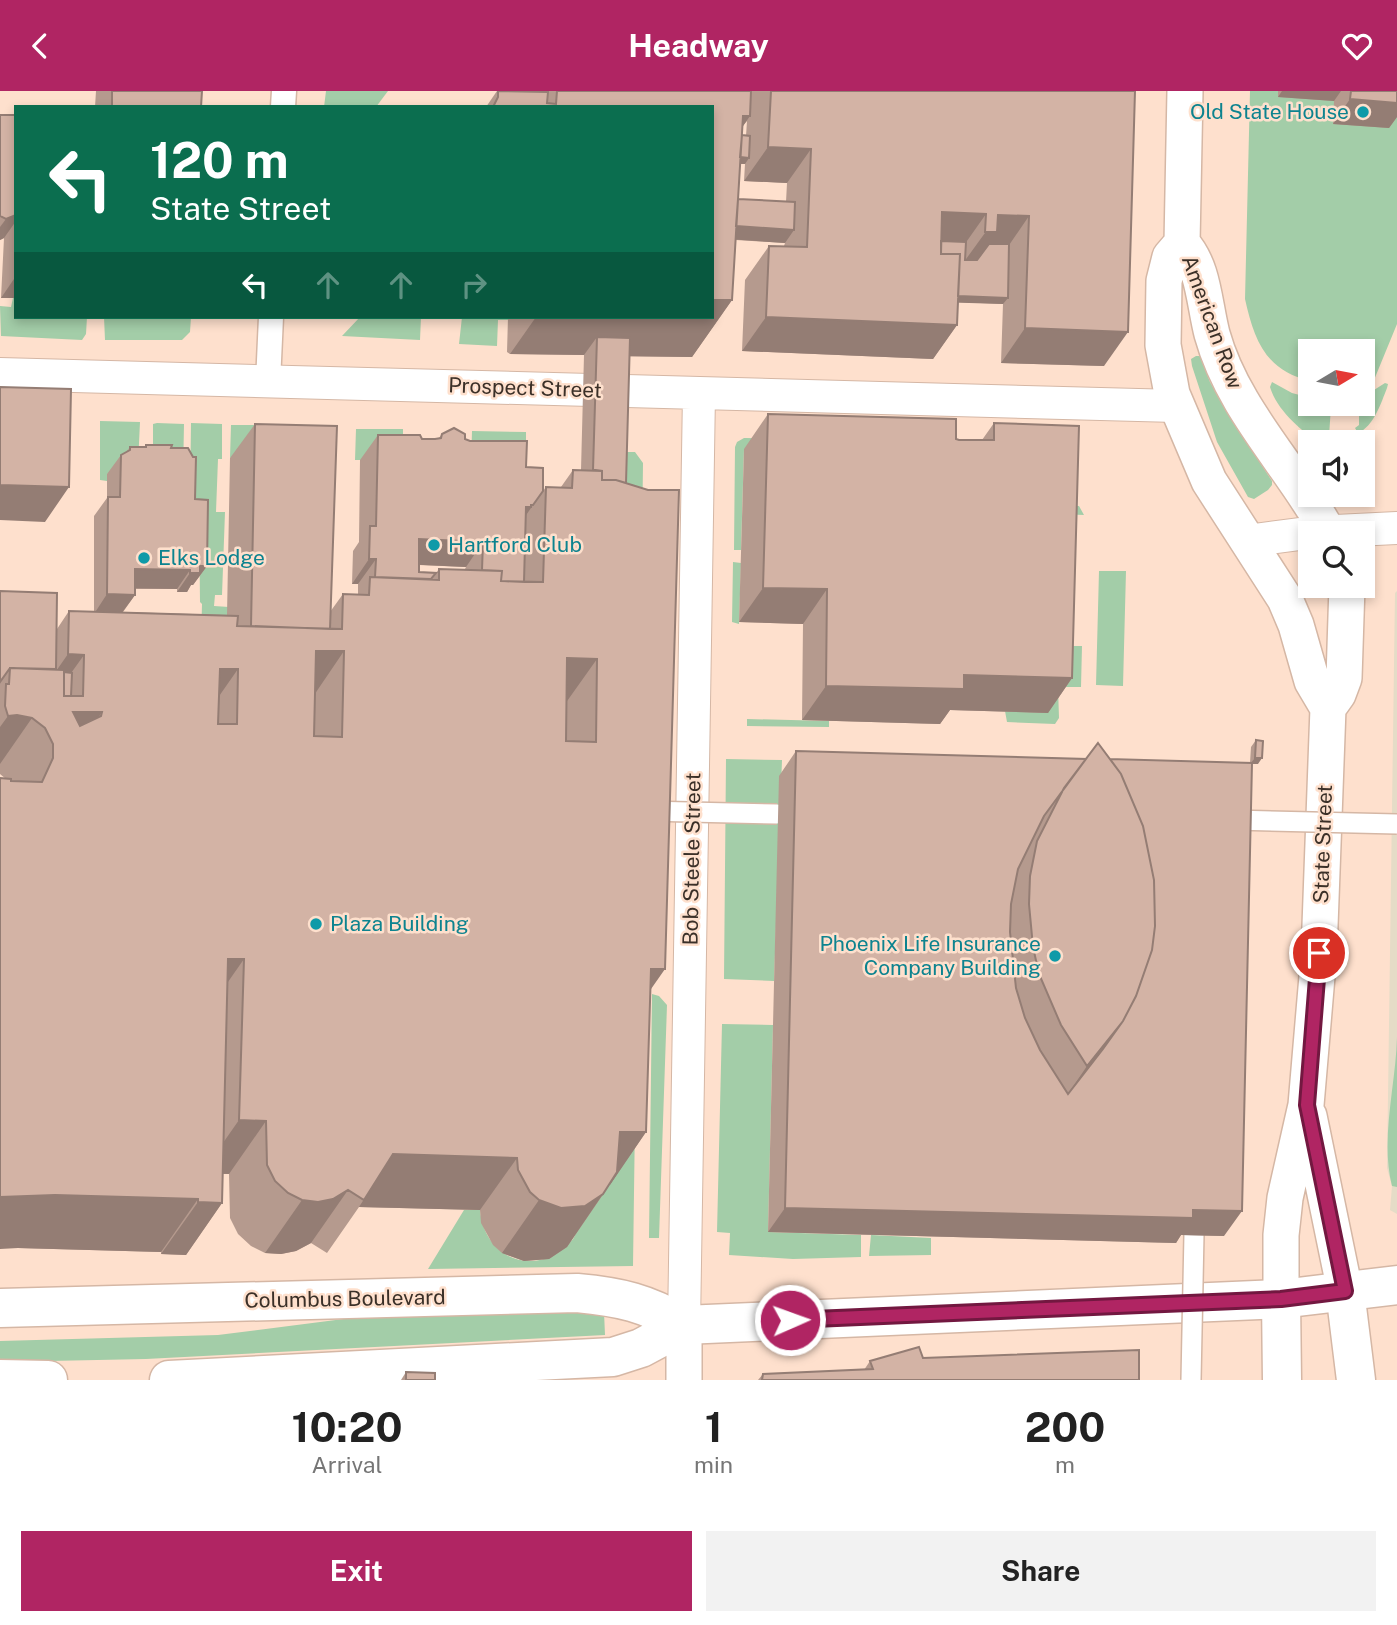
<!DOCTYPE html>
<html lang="en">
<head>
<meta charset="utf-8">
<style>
  :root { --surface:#fff; --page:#f2f2f2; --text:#222; --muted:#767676; --accent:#b02563 }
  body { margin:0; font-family:"Public Sans",sans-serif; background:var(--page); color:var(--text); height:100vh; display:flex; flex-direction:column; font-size:26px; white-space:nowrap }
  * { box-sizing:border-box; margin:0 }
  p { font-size:23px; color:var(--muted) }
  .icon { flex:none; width:38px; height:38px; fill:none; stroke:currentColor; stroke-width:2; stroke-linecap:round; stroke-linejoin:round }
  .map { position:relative; height:1289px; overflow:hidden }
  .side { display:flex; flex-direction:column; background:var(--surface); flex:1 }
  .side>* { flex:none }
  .guide { position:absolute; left:14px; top:14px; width:700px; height:214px; border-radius:0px; box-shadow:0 4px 10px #0003; background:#0b6e4f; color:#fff; overflow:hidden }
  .needle { width:46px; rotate:80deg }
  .fabs { position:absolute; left:1298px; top:248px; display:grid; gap:14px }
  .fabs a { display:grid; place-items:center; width:77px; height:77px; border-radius:0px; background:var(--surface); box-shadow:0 4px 10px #0003; font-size:35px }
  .pin { position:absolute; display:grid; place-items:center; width:60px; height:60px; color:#fff; margin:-30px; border:4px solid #fff; border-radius:50%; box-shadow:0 2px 7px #0007 }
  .me { position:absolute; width:77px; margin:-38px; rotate:88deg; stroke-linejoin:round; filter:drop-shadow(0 0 5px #0008) }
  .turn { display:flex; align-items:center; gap:24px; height:147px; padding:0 21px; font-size:32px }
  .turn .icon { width:91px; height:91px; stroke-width:2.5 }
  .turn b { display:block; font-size:49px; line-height:60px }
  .lanes { display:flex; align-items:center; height:66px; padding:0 21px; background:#0003; justify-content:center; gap:35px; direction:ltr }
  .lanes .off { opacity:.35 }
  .eta { display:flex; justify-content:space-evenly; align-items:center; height:119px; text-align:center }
  .eta b { font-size:42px; font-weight:700; line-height:49px }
  .action { display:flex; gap:14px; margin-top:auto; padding:14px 21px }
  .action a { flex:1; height:80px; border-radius:0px; background:var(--accent); color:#fff; font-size:28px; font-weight:700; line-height:80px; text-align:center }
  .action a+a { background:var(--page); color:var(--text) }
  header { display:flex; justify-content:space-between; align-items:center; height:91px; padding:0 21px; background:var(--accent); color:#fff; font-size:32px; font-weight:700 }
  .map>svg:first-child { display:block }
  .commercial { fill:#e5dcc7 }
  .green { fill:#a3cda8 }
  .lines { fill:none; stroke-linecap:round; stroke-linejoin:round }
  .minor-casing { stroke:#d5b7a5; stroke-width:27 }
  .tertiary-casing { stroke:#d5b7a5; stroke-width:34 }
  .secondary-casing { stroke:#d5b7a5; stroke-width:38 }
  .primary-casing { stroke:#d5b7a5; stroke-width:41 }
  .motorway-casing { stroke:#d5b7a5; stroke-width:41 }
  .minor { stroke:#fff; stroke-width:24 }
  .tertiary { stroke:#fff; stroke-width:32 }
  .secondary { stroke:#fff; stroke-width:35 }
  .primary { stroke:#fff; stroke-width:38 }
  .motorway { stroke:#fff; stroke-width:38 }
  .pedestrian-bridge-casing { stroke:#d5b7a5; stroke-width:22; stroke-linecap:butt }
  .pedestrian-bridge { stroke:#fff; stroke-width:19 }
  .wall { fill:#b59a8e; fill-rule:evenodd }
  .shaded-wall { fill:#947d74 }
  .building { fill:#d3b3a5; stroke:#947d74; stroke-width:2; fill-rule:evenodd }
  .route-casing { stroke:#721840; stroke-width:18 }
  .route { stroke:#b02563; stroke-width:12 }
  .culture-dot { fill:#0f9aa8; stroke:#fee0cd; stroke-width:2.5 }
  .labels { text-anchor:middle; stroke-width:5; stroke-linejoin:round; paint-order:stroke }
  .culture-label { font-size:21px; fill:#0d838f; stroke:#fee0cd; text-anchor:start }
  .street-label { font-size:21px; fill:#3b3028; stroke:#fee0cd }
</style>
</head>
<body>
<header><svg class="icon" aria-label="back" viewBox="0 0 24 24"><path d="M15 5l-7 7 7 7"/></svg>Headway<svg class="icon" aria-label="heart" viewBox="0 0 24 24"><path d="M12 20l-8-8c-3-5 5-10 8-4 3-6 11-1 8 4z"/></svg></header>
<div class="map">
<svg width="1397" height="1289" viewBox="0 0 1397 1289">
  <rect width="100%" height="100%" fill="#fee0cd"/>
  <path class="commercial" d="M1397,500v623l-7,-4 2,-24 -5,-18 8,-575z"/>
  <path class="green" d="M326,0h62l-12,16h-52z
    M1250,0h147v233l-23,56 -10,4 -1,-32h-52v29c-46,-10 -57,-42 -66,-82z
    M13,207h3v19h71l-1,17 -4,6 -81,-4 -1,-30 11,1z
    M104,226h87l-1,15 -8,8h-77z
    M360,226h61l-1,23 -78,-4z
    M462,226h46v3h-10l-1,26 -38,-2z
    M1196,265h4l10,26 17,30 45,69v4l-4,5 -14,9 -6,-2 -31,-55 -25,-76 -1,-7z
    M1272,291l20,11 19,5v6h24l-4,3 -2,29 3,4 -2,3 -13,-1c-18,-14 -40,-32 -47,-55z
    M1385,292l3,1 -1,4c-6,15 -13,38 -29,45l-3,-5 4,-3v-21h4v-7z
    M100,330l40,1 -2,42 -31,10v7l-7,-1z
    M157,332l27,1 -1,52 -30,-17v-35z
    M191,332l31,1v35h-4l-2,53h9l-3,83h-7l-1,11 15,1 -3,72h-26l2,-75 -2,-2 -1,-89 -9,-14z
    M231,334h56l-57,33z
    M356,338h47v31h-48z
    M472,340l54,1v60l-55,-28z
    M744,347l74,1 -74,10 -3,101h-7l1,-103 2,-5z
    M625,361h10l8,11 -1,80 -16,-34z
    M1053,414l26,1 5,9 -25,-1 -5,132h28l-1,41h-23l1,31 -4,6 -48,-2 -2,-11 43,1z
    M733,471l8,1 -2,61 -7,-2z
    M1099,480h27l-3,115 -27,-1z
    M747,628l82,2v6l-82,-1z
    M726,668l56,1 -8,221 -50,-2z
    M652,903l7,2 8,9 -8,233h-10z
    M722,933l51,1 -5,207 93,3v22l-68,2 -64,-4 1,-22 -13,-1z
    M1397,946v150l-5,-1c-12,-47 4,-102 5,-149z
    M635,1028l-2,147 -205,3 36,-59h16c5,52 60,69 93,29z
    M871,1144l60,3v17l-62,1z
    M604,1221l1,23 -459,24 -146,3v-21l218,-6 141,-18z"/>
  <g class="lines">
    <defs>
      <path id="minor" d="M283,16l1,-16
        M268,291l3,-65"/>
      <path id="tertiary" d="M0,283l1176,32
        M1247,450l68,-9 82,-4
        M684,1234l15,-932"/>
      <path id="secondary" d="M1182,152l-12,14 -6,24 -1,64 9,49 37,87 76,118 11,26 16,56 16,27
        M1182,152c22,24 22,60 30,91 21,76 80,132 117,200
        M1182,152l3,-152
        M1309,1025l36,175
        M1281,1208v-64l4,-37 21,-93 13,-152 9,-245 10,-14 6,-16 3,-92
        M684,1234v55"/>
      <path id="primary" d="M0,1217l577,-15c44,4 69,10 107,32
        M0,1288l48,1
        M169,1289l444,-23 28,-9 43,-23 597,-26 116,-14"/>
      <path id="motorway" d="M1345,1200l11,89
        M1281,1208l1,81"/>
    </defs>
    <use href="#minor" class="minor-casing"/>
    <use href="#tertiary" class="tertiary-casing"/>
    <use href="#secondary" class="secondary-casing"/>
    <use href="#primary" class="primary-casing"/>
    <use href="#motorway" class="motorway-casing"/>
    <use href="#minor" class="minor"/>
    <use href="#tertiary" class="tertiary"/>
    <use href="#secondary" class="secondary"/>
    <use href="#primary" class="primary"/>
    <use href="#motorway" class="motorway"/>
    <defs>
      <path id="pedestrian-bridge" d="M646,720l131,3
        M1234,729l163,4
        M1191,1289l3,-146"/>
    </defs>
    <use href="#pedestrian-bridge" class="pedestrian-bridge-casing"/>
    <use href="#pedestrian-bridge" class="pedestrian-bridge"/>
  </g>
  <path class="wall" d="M96,0h106l-1,16h-106z
    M497,0h638l-31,275 -103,-3 2,-59 -45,-2 -1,23 -24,34 -191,-8 3,-71 24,-34h15l1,-3 -49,-3 -4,60 -40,57 -63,-1 -3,127 24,507 -4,142 -79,115 -18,12 -25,2 -22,-8 -9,-8 -12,-22 -1,-13 -121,-3 -32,46 -16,-10 -15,8 -15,3 -16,-1 -14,-7 -13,-12 -8,-16 -1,-44h-6l-1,29 -36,52 -25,-1v-2l-143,-4 -12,-469 -6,-5v-183l57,38 12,-18h25v-95l13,-18v-24l14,-19 5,-3 4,-5h14l2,-2 25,3 24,51 12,67 -14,19h-2l-4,7h-10v-3h-42v6l-12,17 104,3 3,-157 25,-34 75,188 13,-18h15v-10h-6l1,-33 6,-9 1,-82 18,-25 44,4 17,-1 3,-4 23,5 61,28 17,24 3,-4h15l12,-17h8l3,-115 -74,-1 -3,-2 1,-35h204v-210h-226zM747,30l-1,15 -4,-1v-8zM740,73h5l-1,17 43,2 -1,19 -48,-3zM419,474l47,2 -1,2h-26l-3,4 -17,-1z
    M1278,0h119v26l-8,11 -56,-4 1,-23 -56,-4z
    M0,24h16v183h-15l3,-60 -4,2z
    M768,323l188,25 26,1 12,-17 78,255 -24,35 -98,-3 -10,14 -138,-4 1,-96 -64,-2 5,-173z
    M1256,649l2,24h-6l-28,472 -43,-1 -5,8 -408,-11 11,-456 17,-25 454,12 1,-16z
    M923,1267l216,22h-381l5,-6 101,-4 6,-9z
    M406,1281l29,8h-34z"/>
  <path class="shaded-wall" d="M1282,0h59l-7,10 -56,-4z
    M1397,6v20l-8,11 -56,-4 17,-25z
    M743,25h7l-28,40 27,2 -4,6 -28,-1z
    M768,56l43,2 -24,34 -43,-2z
    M942,121l44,2 -24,34 -40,-1z
    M16,124v6l-12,17 -4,2v-13l6,-8z
    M998,124l31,1 -24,35 -44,15z
    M712,134l82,5 -9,13 -73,-5z
    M16,185v22h-15z
    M940,204l68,3 -5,6 -68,-2z
    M712,209h20l-40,57 -95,-1v-19l-13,18 -74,-1 26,-37h176z
    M766,226l191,8 -24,34 -191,-8z
    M1025,237l103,4 -24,34 -103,-3z
    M0,394l69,2 -24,35 -45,-2z
    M531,414h2l-17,25 10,-23z
    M419,448l64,3 -17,25 -64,-3z
    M369,468h7l-18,25h-6z
    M200,475h7l-14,19h-2l-4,7h-10l13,-19z
    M135,478l55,1 -13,19 -55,-1z
    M763,497l64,1 -24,35 -64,-2z
    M107,503l28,1 -14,19h-27z
    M250,554l94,6 -36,53 -70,-35 -37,53 19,-53z
    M68,563l16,1 -33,46 -19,17 -32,46v-37l8,-11 37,-29z
    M567,567l30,1 -37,52z
    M964,584l108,3 -24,35 -98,-3 -10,14 -138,-4 24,-34z
    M73,621h29l-37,53z
    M1255,667h7l-4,6h-8z
    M228,868h16l-37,53z
    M651,878h14l-37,53z
    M1123,930l-37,53 -35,45 36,-53z
    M239,1029l27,1 -37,53 -27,-1z
    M620,1041h26l-36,53z
    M393,1063l124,4 -37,52 -121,-3z
    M348,1099l-37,53 -15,8 -15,3 -16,-1 37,-53z
    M603,1103l-36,53 -18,12 -25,2 -22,-8 37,-53z
    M55,1104l143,4 -37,53 -143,-4 -18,1v-52z
    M198,1111l24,1 -36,52 -25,-1z
    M785,1117l408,2 49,1 -18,25 -43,-1 -5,8 -408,-11z"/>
  <path class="building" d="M112,0h90l-1,16h-89z
    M498,0l50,1 -1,11 9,1 1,-13h194l-1,25h-7l-11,184h-20v-193h-219l5,-10z
    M771,0h364l-7,241 -103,-4 4,-112 -31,-1 -1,17h-12l1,-18 -44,-2 -1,42h19l-3,71 -191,-8 3,-71 38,1 4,-98 -43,-2z
    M1351,0h46v12l-47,-4z
    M0,24h16v100l-10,4 -6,-3z
    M742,44l8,1 -1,22 -9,-1z
    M738,108l57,3 -1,28 -58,-4z
    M941,150l25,1 -1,18h12l12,-16h20l-1,54 -50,-2 2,-42h-19z
    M597,246l33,1 -4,145 -10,-3h-14v-9l-9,-1z
    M0,296l71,2 -2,98 -69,-2z
    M768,323l188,5v20l3,1h35v-17l85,3 -7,252 -108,-3v14l-138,-3 1,-97 -64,-1z
    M255,333l82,2 -7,203 -79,-3z
    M454,337l11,6v5l5,2h57l-1,26 17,1v23l-10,14h-2v2h-5l-2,75 -23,-1 1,-10 -20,-1 1,-28 -64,-3v33l17,1 -5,6 -56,-2 1,-18h-7l1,-33h6l2,-91h42l2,4h13l6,-1 1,-4z
    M146,354h26l-1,3h17l5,9h3l-1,42 13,1 -1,66h-7v7h-10v-3l-55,-1v26l-28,-1 1,-97h12l1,-42 9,-5v-3h16z
    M573,379l29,1v9h14l32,10h31l-14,479h-14l-5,163h-26l-3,40 -14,22 -18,12 -24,2 -22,-8 -9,-8 -12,-22 -1,-12 -124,-4 -29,46 -16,-10 -15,9 -15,3 -16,-2 -14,-7 -13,-12 -8,-16 -1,-44 -27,-1 5,-161h-16l-6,244 -24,-1v-3l-143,-4 -55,2v-419l11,1v2l31,1 11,-24v-14l-8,-16 -13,-10 -15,-3 -9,1 -3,-10 1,-22h3l1,-16 54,2v26h19l1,-41 -16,-1 1,-43 169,5 -1,10 105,3 1,-35 26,1 1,-18 69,3v-11l63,2 -1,10 42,1 3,-95 26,1zM316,560h28l-2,86 -28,-1zM567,567l30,1 -1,83 -30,-1zM220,578h18l-1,55h-19zM73,621h29l-1,4 -21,10z
    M0,500l57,2 -1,76 -46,-1 -10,14z
    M64,581l8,1 -1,23h-7z
    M1256,649l7,1 -1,17h-7z
    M1098,652l23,31 22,52 11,54 1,46 -3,24 -16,46 -13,25 -36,45 -26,-41 -22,-51 -6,-27 -4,-43 1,-28 7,-35 27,-53z
    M796,660l290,8 -42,57 -26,53 -7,35 -1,28 6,56 9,30 15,32 28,44 35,-45 20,-28 13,-25 16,-46 3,-24 -1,-46 -11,-54 -22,-52 -11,-15 142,4 -10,448 -49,-1v8l-408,-10z
    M919,1256l4,11 216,-8v30h-377l1,-6 110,-5 -3,-8z
    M406,1281l29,1v7h-29z"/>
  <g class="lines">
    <defs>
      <path id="route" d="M790,1229l491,-21 64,-8 -38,-186 12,-152"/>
    </defs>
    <use href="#route" class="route-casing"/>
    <use href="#route" class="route"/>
  </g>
  <g class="culture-dot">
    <circle cx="1363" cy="21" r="7"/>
    <circle cx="434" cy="454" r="7"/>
    <circle cx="144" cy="467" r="7"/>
    <circle cx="316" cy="833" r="7"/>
    <circle cx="1055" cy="865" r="7"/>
  </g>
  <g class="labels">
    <g class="culture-label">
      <text x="1349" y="28" text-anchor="end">Old State House</text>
      <text x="448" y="461">Hartford Club</text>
      <text x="158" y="474">Elks Lodge</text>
      <text x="330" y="840">Plaza Building</text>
      <text x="1041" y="860" text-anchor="end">Phoenix Life Insurance<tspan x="1041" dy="24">Company Building</tspan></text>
    </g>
    <g class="street-label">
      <text transform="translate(1212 231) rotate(70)" y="7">American Row</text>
      <text transform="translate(525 297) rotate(2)" y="7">Prospect Street</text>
      <text transform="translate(1323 753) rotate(-88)" y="7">State Street</text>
      <text transform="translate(692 768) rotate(-89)" y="7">Bob Steele Street</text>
      <text transform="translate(345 1208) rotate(-1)" y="7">Columbus Boulevard</text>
    </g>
  </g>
</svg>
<div class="fabs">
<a><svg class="needle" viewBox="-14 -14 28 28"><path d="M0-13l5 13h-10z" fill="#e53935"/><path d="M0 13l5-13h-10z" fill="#767676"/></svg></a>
<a><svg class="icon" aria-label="sound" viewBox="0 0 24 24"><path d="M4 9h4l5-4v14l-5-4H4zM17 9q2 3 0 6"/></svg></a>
<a><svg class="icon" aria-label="search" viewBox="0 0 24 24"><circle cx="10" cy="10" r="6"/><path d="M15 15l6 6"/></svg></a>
</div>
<div class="pin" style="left:1319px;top:862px;background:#d93025"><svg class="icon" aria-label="arrive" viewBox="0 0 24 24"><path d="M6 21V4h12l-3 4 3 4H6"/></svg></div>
<svg class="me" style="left:790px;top:1229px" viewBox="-20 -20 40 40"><circle r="17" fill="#b02563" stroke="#fff" stroke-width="3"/><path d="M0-11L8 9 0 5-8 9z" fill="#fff"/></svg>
<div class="guide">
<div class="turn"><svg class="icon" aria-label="left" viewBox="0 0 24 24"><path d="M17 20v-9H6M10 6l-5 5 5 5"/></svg><div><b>120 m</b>State Street</div></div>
<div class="lanes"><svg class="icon" aria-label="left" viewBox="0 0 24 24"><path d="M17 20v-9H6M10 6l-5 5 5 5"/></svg><svg class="icon off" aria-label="ahead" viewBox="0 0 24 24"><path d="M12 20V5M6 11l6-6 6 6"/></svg><svg class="icon off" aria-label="ahead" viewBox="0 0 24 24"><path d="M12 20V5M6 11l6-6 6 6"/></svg><svg class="icon off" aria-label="right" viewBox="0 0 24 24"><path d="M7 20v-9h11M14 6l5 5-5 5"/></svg></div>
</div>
</div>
<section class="side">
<div class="eta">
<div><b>10:20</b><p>Arrival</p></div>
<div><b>1</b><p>min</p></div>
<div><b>200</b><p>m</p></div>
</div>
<div class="action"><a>Exit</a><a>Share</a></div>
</section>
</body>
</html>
